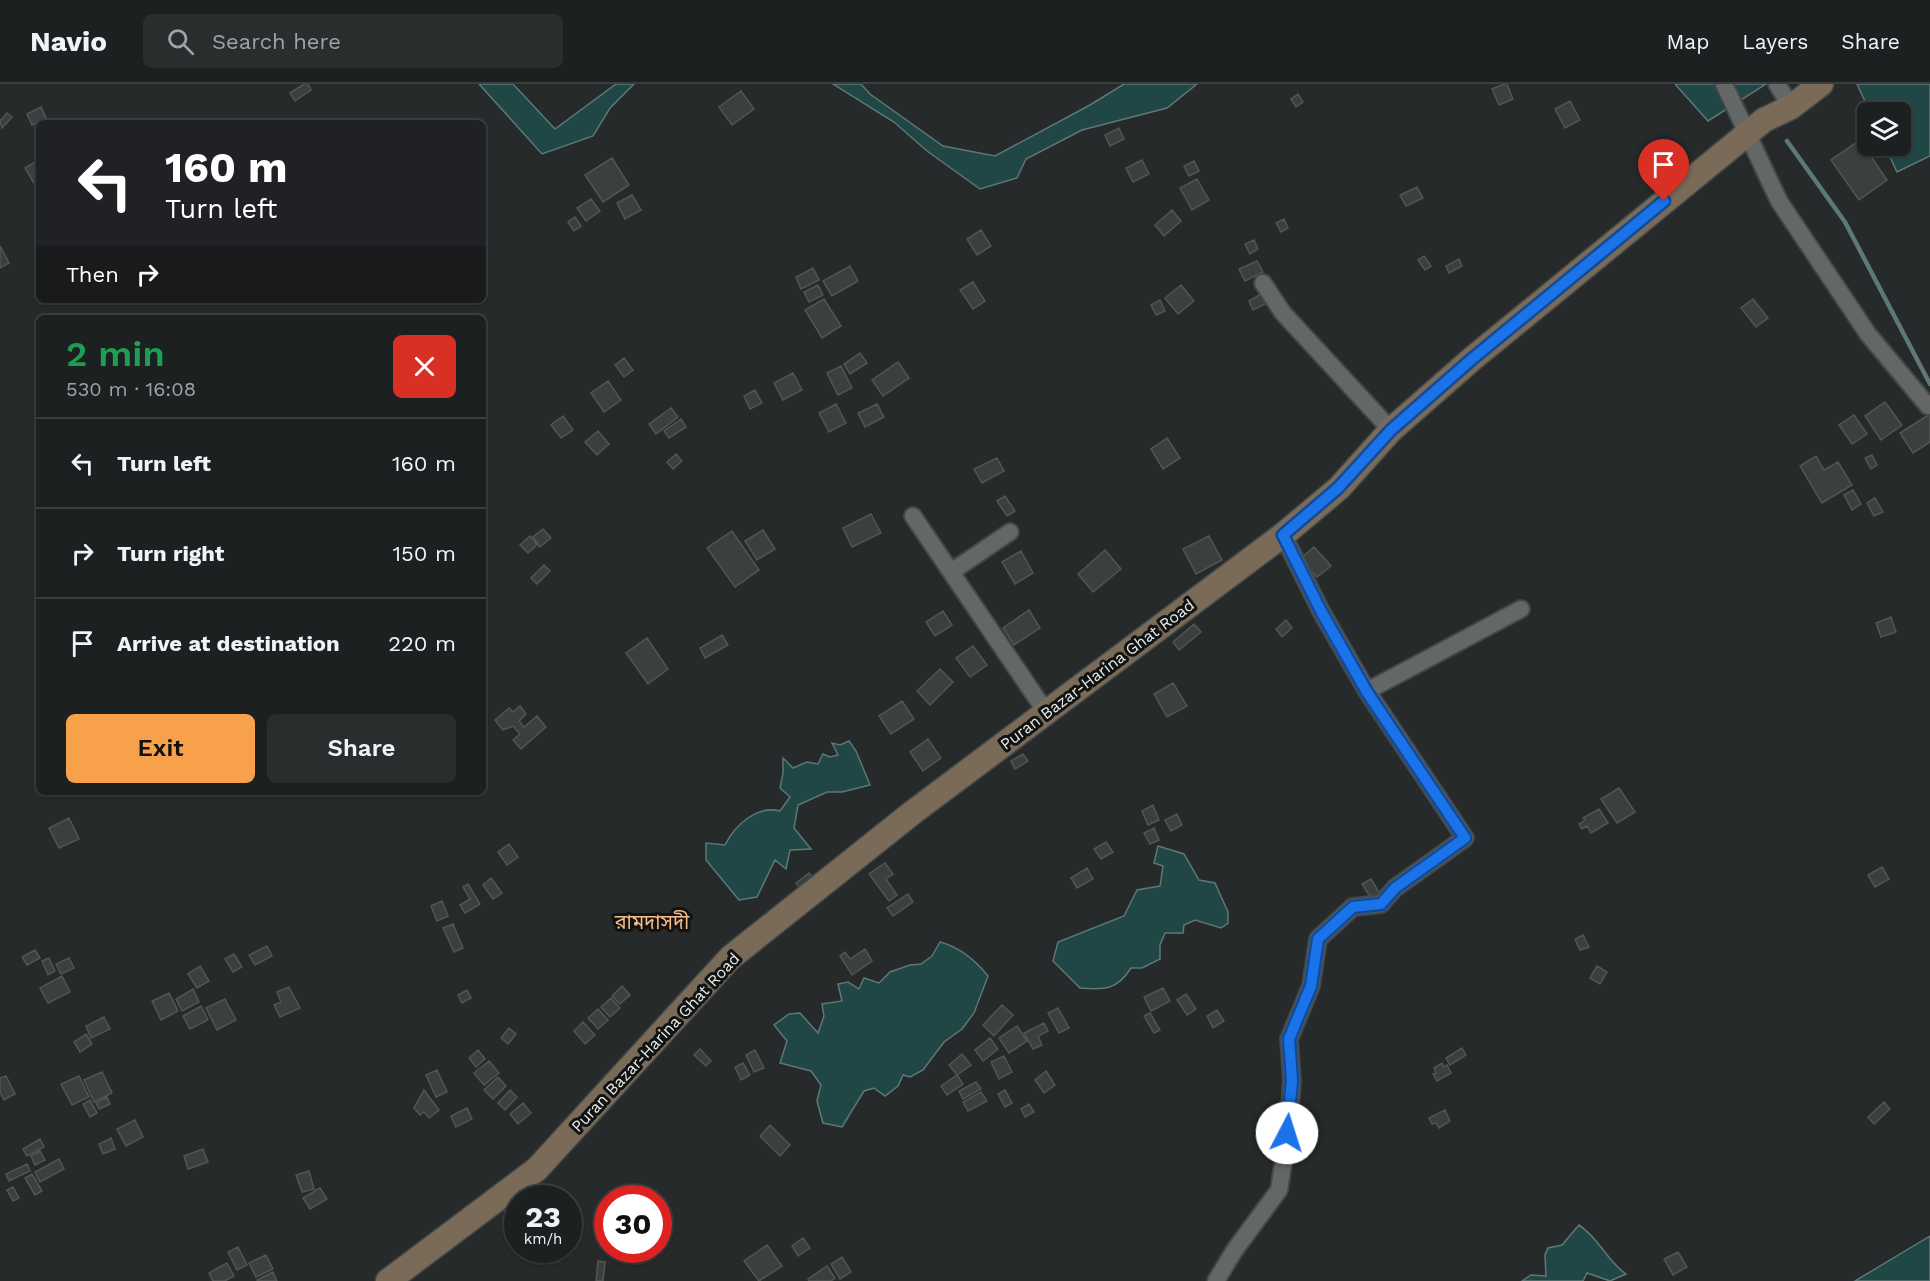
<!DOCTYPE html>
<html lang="en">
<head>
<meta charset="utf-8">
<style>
  :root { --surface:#1c2020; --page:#292d2d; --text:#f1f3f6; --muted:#a0a3a5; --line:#3a3e3e; --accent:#f7a14a }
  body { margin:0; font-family:"Work Sans","Noto Sans Bengali",sans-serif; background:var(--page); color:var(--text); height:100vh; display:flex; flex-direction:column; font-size:22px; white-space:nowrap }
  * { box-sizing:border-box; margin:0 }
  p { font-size:20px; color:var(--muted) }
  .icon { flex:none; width:33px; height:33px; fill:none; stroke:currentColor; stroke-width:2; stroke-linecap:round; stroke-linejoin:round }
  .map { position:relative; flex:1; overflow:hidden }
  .side { position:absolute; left:36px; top:231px; width:450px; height:480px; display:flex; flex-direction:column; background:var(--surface); border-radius:9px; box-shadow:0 2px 4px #0004,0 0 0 2px var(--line) }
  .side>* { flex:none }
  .guide { position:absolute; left:36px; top:36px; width:450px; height:183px; border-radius:9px; box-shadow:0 2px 4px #0004,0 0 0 2px var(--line); background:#202124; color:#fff; overflow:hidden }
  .tools { position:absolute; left:1857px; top:18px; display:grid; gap:12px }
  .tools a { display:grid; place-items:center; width:54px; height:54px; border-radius:9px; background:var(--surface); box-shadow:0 2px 4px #0004,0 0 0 2px var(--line); font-size:30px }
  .speed { position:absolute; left:504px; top:1101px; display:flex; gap:12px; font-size:30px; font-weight:700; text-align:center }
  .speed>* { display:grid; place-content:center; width:78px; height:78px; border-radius:50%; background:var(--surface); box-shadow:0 2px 4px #0004,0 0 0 2px var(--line); line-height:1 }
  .speed small { font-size:15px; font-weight:400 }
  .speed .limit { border:9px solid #d22; background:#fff; color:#111 }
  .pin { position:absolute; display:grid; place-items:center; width:51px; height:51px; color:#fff; margin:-62px -26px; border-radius:50% 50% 50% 0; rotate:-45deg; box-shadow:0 0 6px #0007 }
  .pin .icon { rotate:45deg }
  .me { position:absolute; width:66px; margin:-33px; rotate:5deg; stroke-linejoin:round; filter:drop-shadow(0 0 4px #0008) }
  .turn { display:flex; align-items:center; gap:21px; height:126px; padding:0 30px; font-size:27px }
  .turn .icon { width:78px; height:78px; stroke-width:2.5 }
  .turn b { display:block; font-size:42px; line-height:51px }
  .then { display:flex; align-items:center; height:57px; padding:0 30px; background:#0003; gap:12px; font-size:22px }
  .round { display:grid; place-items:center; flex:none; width:63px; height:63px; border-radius:9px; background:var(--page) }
  .head { display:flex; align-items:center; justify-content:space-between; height:102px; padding:0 30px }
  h1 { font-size:36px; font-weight:600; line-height:45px; color:#1e9e55 }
  .action { display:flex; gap:12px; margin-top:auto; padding:12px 30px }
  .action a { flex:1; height:69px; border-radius:9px; background:var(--accent); color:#111; font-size:24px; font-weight:600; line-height:69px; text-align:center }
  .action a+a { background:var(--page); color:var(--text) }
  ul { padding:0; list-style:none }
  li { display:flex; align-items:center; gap:18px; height:90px; padding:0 30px; border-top:2px solid var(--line) }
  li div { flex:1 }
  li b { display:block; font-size:22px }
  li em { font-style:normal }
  header { display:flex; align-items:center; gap:36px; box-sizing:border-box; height:84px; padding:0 30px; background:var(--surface); border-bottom:2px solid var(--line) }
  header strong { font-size:28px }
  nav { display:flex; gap:33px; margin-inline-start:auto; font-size:21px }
  .search { width:420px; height:54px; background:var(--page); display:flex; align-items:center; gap:15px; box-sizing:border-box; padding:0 21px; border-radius:9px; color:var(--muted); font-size:22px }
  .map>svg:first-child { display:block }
  .water { fill:#204745; stroke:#5c7877; stroke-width:1.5 }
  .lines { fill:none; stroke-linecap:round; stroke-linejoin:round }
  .stream { stroke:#5c7877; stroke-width:4.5 }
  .building { fill:#3b3f3f; stroke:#515655; stroke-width:1.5 }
  .street-casing { stroke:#434747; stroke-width:20 }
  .secondary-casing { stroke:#434747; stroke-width:27 }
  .street { stroke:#636867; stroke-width:16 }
  .secondary { stroke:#7a6b59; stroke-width:24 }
  .route-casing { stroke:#114b97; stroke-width:15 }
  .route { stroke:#1a73e8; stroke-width:10 }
  .labels { text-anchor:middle; stroke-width:6; stroke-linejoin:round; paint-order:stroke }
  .street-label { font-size:16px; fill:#e8ebeb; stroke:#111212 }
  .quarter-label { font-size:20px; fill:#fabd85; stroke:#111212 }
</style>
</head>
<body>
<header>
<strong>Navio</strong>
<div class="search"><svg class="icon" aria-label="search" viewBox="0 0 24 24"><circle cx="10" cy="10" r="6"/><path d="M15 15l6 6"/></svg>Search here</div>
<nav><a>Map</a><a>Layers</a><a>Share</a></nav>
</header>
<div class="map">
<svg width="1930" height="1197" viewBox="0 0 1930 1197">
  <rect width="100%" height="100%" fill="#262a2a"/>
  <path class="water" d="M479,0h34l42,45 61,-45h18l-24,24 -17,28 -51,18z
    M833,0h28l9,10 73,52 52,10 95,-51 34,-21h73l-30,24 -85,22 -56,29 -9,19 -37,11 -53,-38 -33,-29z
    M1675,0h91l-58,37z
    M1857,0h73v72l-33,16 -12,-26h15v-34h-30z
    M849,657l7,10 14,34 -28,7h-15l-29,13 -4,23 17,21 -21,1 -4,19 -11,-9 -18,37 -18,3 -33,-40v-17l19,2c10,-20 32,-40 55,-34l10,-14 -10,-9 3,-15v-15l10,10 14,-6 11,2 5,-10 7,3 8,-2 -6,-12 8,2z
    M1158,762l26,8 15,26 16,3 13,29v11l-7,5 -26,-8 -11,5 -1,8h-18l-5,12v14l-18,9h-11c-14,22 -26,22 -51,20l-27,-27 5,-19 66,-26 13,-26 23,-4 3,-20 -9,-3z
    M940,858c19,5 36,19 48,34l-14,37 -12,16 -18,13 -21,28 -13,7 -7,-2 -5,11 -13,10 -11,-8 -10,3 -22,36 -19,-4 -6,-22 4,-16 -10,-14 -31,-8 7,-22 -13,-16 15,-11 11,-1 18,20 6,-17 -2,-12 20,-3 -4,-17 10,-2 11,7 5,-11 15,5 11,-11 20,-7 11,-1 11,-8z
    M1579,1141c20,13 28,36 47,49l-16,7 -23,-8 -4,8h-61l9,-6 15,1 -1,-21 3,-7 14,-3z
    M1930,1152v45h-75z"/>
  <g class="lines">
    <path class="stream" d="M1787,57l58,81 85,162"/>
  </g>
  <path class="building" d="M304,0h4l3,6 -16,11 -5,-8z
    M1504,0h3l6,15 -14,6 -7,-16z
    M741,7l13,18 -22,16 -13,-18z
    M1298,10l5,8 -7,5 -5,-8z
    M1570,17l10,19 -15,8 -10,-19z
    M41,23l5,11 -14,7 -5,-11z
    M7,29l5,4 -10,11 -2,-7z
    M1119,44l5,11 -14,7 -5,-11z
    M1860,56l27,40 -28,20 -28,-40z
    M612,74l17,27 -26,17 -18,-27z
    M1142,76l7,14 -16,8 -7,-14z
    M37,77l2,4v18l-4,2 -10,-17z
    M1194,77l5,10 -10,5 -5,-10z
    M1197,95l12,21 -17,10 -12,-22z
    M1417,103l6,11 -17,8 -6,-11z
    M632,111l9,15 -16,9 -8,-16z
    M591,115l9,12 -14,10 -9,-13z
    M1172,126l9,11 -17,15 -9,-11z
    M575,133l6,9 -7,5 -6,-9z
    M1284,135l4,9 -7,4 -5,-9z
    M981,146l10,16 -14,9 -10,-16z
    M1254,156l4,9 -8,5 -5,-10z
    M0,162l9,17 -9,5z
    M1424,172l7,10 -6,4 -7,-10z
    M1459,175l3,7 -13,7 -3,-7z
    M1257,177l6,11 -18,9 -6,-12z
    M850,182l8,15 -26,15 -9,-15z
    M813,184l6,12 -18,9 -5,-12z
    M973,198l12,19 -12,8 -13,-19z
    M818,201l5,10 -14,7 -5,-10z
    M1181,201l13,16 -16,13 -13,-16z
    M1261,210l4,10 -12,6 -4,-9z
    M824,215l17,27 -19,12 -17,-28z
    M1753,215l15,19 -12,9 -15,-19z
    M1160,216l5,11 -9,4 -5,-10z
    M860,269l7,10 -17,11 -6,-10z
    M624,274l9,12 -9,7 -9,-12z
    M898,278l11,16 -26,18 -11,-16z
    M841,282l11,22 -14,7 -11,-22z
    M793,289l9,17 -19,10 -9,-17z
    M608,297l13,19 -17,12 -13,-19z
    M755,306l7,13 -12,6 -6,-13z
    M1885,318l17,23 -21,15 -16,-24z
    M836,320l10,19 -17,9 -10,-19z
    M877,320l7,13 -19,10 -7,-14z
    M671,324l7,9 -22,17 -7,-10z
    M1930,330v28l-17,11 -13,-20z
    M1854,331l13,19 -15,10 -13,-19z
    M563,332l10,14 -12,8 -10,-13z
    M681,335l5,8 -17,11 -5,-7z
    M598,347l11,13 -12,11 -12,-13z
    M1167,354l13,20 -17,11 -12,-20z
    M676,370l6,7 -9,8 -6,-7z
    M1872,371l5,10 -6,4 -6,-11z
    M1816,372l8,14 14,-8 14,23 -30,18 -22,-37z
    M997,374l7,13 -22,12 -8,-14z
    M1853,406l8,14 -9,6 -8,-15z
    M1005,412l10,15 -8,5 -10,-15z
    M1875,414l8,14 -9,4 -7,-13z
    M871,430l10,19 -29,14 -9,-19z
    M543,445l8,9 -11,9 -7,-10z
    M763,446l12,19 -18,11 -12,-19z
    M732,447l27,39 -24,17 -28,-39z
    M530,452l7,9 -9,8 -8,-8z
    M1209,452l13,24 -26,14 -13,-25z
    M1314,463l17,19 -14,11 -16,-19z
    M1105,466l16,19 -28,23 -15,-18z
    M1021,467l12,22 -18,11 -13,-22z
    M544,481l6,6 -13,13 -6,-6z
    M1029,526l11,18 -26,17 -11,-17z
    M943,527l9,14 -17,11 -9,-14z
    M1891,533l5,15 -15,5 -5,-14z
    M1286,536l6,8 -10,9 -6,-8z
    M1194,540l7,8 -22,18 -6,-8z
    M722,551l6,10 -23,13 -5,-10z
    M647,554l21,31 -20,15 -22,-31z
    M973,562l14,19 -17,12 -14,-19z
    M940,585l13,13 -23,23 -13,-14z
    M1173,599l14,23 -20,11 -13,-23z
    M902,617l12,18 -23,15 -12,-18z
    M520,622l6,8 -7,7 5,6 13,-11 9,11 -25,22 -8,-9 7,-6 -7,-8 -10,4 -8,-10 14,-12 4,4z
    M928,655l13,19 -18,13 -13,-19z
    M1023,670l5,7 -13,8 -4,-8z
    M1619,704l16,24 -18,11 -16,-24z
    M1153,721l6,15 -11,5 -6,-14z
    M1599,725l9,14 -17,10 -4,-7 -5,3 -3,-5 6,-4 -2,-2z
    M1177,730l5,11 -11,6 -6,-11z
    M69,734l10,21 -20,9 -10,-20z
    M1154,744l5,12 -9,4 -6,-11z
    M1106,758l7,10 -12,7 -7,-10z
    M509,760l9,13 -11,8 -9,-13z
    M885,779l8,11 -7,5 11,16 -8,6 -20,-27z
    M1882,783l7,12 -14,8 -7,-12z
    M1087,784l6,11 -16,9 -6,-10z
    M809,789l6,8 -12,10 -7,-8z
    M491,794l11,15 -9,6 -10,-14z
    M1371,795l10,17 -8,5 -11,-17z
    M468,800l12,20 -15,9 -5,-8 10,-6 -7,-12z
    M908,810l5,8 -20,14 -6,-8z
    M442,817l6,15 -11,5 -6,-15z
    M453,840l10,24 -9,4 -11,-24z
    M1583,851l6,12 -9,3 -5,-11z
    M267,862l5,10 -17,9 -6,-10z
    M865,865l7,12 -20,14 -12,-19 5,-4 5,7z
    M35,866l5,8 -13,7 -5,-8z
    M234,870l8,13 -9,5 -8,-13z
    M49,874l6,13 -7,4 -6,-14z
    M69,874l5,10 -13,6 -5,-10z
    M200,882l9,15 -12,7 -9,-14z
    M1597,882l10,6 -7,12 -10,-6z
    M62,892l8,16 -22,11 -8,-15z
    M622,902l8,9 -10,9 -8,-8z
    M289,903l11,21 -20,9 -6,-12 7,-3 -4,-10z
    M1163,904l7,13 -19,10 -7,-14z
    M193,905l6,13 -17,9 -6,-12z
    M467,906l4,8 -9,5 -4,-8z
    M169,909l9,18 -17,9 -9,-19z
    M1186,910l10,15 -9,6 -10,-15z
    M611,914l9,10 -10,9 -9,-10z
    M225,915l11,21 -19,10 -11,-22z
    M1002,921l11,10 -19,21 -11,-11z
    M201,922l7,14 -18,9 -7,-13z
    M1058,924l11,20 -10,5 -11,-20z
    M598,925l10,11 -10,9 -10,-11z
    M1217,926l7,11 -11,7 -6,-12z
    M1150,929l10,17 -6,3 -10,-17z
    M104,933l6,12 -19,9 -5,-12z
    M583,938l12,13 -10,9 -11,-13z
    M1044,939l4,8 -10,5 4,9 -9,4 -9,-16z
    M1017,942l10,15 -18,12 -10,-15z
    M509,944l7,6 -8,10 -7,-6z
    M86,950l6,10 -12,8 -6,-10z
    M990,954l8,11 -15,12 -8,-11z
    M1462,964l4,7 -16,10 -4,-7z
    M700,965l11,12 -5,5 -12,-11z
    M478,966l7,9 -9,8 -7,-9z
    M755,966l9,18 -10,4 -8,-17z
    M962,970l9,11 -14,10 -8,-10z
    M1004,972l8,16 -13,7 -8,-17z
    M489,977l10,12 -15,12 -10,-12z
    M743,979l7,12 -9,5 -6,-13z
    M1442,979l2,4 3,-2 4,8 -14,8 -4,-7 3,-1 -2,-5z
    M437,986l10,22 -11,5 -10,-22z
    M1046,987l9,14 -11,8 -9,-13z
    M102,988l10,21 -18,9 -10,-22z
    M957,991l6,9 -16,11 -6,-9z
    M6,992l9,18 -11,6 -4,-8v-14z
    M79,992l10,21 -17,8 -11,-21z
    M498,993l8,9 -13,13 -9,-9z
    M976,998l5,7 -18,10 -4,-8z
    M424,1006l15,20 -10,8 -5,-6 -4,3 -6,-7z
    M510,1006l7,7 -12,13 -7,-7z
    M1005,1006l7,13 -7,4 -7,-13z
    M981,1008l6,9 -19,10 -5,-9z
    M107,1013l3,7 -11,5 -3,-6z
    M90,1016l7,13 -7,4 -7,-13z
    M1884,1018l6,7 -16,15 -6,-7z
    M523,1019l8,10 -13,11 -8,-10z
    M1029,1020l5,8 -9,5 -4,-8z
    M467,1024l5,11 -16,8 -5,-11z
    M1445,1026l5,11 -11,7 -3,-5 -4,1 -3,-6z
    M135,1036l8,17 -17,9 -9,-17z
    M770,1041l20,20 -10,11 -20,-20z
    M111,1054l4,11 -12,5 -4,-10z
    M40,1055l4,8 -17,9 -4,-7z
    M203,1065l5,13 -20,7 -4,-13z
    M40,1067l5,9 -10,5 -4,-9z
    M59,1075l5,10 -24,13 -5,-10z
    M27,1080l3,7 -21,10 -3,-7z
    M309,1087l5,18 -12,3 -6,-17z
    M32,1090l10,17 -7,4 -10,-17z
    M13,1103l6,11 -6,3 -6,-11z
    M320,1104l7,11 -17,10 -7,-11z
    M803,1154l7,10 -12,8 -6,-10z
    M767,1161l15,21 -23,15 -15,-20z
    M238,1163l9,18 -10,5 -9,-18z
    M1678,1168l9,15 -14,8 -9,-16z
    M266,1171l7,14 -17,8 -7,-14z
    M842,1173l9,15 -11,7 -9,-15z
    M598,1177l7,1 -2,19h-7z
    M227,1179l7,13 -9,5h-12l-4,-8z
    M827,1182l8,12 -4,3h-22l-1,-2z
    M273,1188l4,9h-19l-1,-1z"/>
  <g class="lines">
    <defs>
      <path id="street" d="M1724,0l55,117 89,133 60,72
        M1777,0l14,23
        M1263,199l20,30 108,117
        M913,432l133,196
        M951,488l59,-40
        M1367,607l154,-82
        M1216,1197l18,-30 45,-61 9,-57 4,-52 -3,-42 22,-53 7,-47 35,-32 28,-3 14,-16 70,-50 -98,-147 -45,-78 -39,-78"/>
      <path id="secondary" d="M388,1197l149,-112 193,-211 182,-145 371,-278 56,-47 52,-58 81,-71 292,-239 27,-13 30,-23"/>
    </defs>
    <use href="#street" class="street-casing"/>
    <use href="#secondary" class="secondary-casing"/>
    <use href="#street" class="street"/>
    <use href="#secondary" class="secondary"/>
  </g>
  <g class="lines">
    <defs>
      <path id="route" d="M1287,1049l5,-52 -3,-42 22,-53 7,-47 35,-32 28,-3 14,-16 70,-50 -98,-146 -45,-79 -39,-78 55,-47 53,-58 81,-71 192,-158"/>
    </defs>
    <use href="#route" class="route-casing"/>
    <use href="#route" class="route"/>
  </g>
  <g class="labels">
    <g class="street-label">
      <text transform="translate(1097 590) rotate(-37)" y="6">Puran Bazar-Harina Ghat Road</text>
      <text transform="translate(655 958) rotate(-47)" y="6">Puran Bazar-Harina Ghat Road</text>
    </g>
    <g class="quarter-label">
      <text x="652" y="845">রামদাসদী</text>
    </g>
  </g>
</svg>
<div class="tools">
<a><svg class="icon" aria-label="layers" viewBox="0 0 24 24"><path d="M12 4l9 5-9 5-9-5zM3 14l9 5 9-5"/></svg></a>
</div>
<div class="speed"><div>23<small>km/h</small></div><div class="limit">30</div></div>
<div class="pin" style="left:1664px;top:117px;background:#d93025"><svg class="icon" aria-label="arrive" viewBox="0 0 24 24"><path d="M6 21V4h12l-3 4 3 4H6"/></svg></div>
<svg class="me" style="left:1287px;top:1049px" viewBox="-20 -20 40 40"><circle r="19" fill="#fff"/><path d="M0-13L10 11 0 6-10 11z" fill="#1a73e8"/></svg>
<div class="guide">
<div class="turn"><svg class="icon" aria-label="left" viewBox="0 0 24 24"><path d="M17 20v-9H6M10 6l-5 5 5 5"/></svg><div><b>160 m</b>Turn left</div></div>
<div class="then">Then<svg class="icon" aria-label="right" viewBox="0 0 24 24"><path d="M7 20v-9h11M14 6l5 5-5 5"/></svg></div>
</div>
<section class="side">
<div class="head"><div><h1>2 min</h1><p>530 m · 16:08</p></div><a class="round" style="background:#d93025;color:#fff"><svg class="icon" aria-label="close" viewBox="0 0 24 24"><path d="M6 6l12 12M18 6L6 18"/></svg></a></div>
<ul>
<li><svg class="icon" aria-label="left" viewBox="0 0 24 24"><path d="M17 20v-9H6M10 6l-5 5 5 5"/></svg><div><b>Turn left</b></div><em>160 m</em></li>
<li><svg class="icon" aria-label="right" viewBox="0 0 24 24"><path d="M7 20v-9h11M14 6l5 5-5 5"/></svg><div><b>Turn right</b></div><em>150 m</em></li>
<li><svg class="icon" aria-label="arrive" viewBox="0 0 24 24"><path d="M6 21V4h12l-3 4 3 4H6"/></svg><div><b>Arrive at destination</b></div><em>220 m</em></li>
</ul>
<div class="action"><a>Exit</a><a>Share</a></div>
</section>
</div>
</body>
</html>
